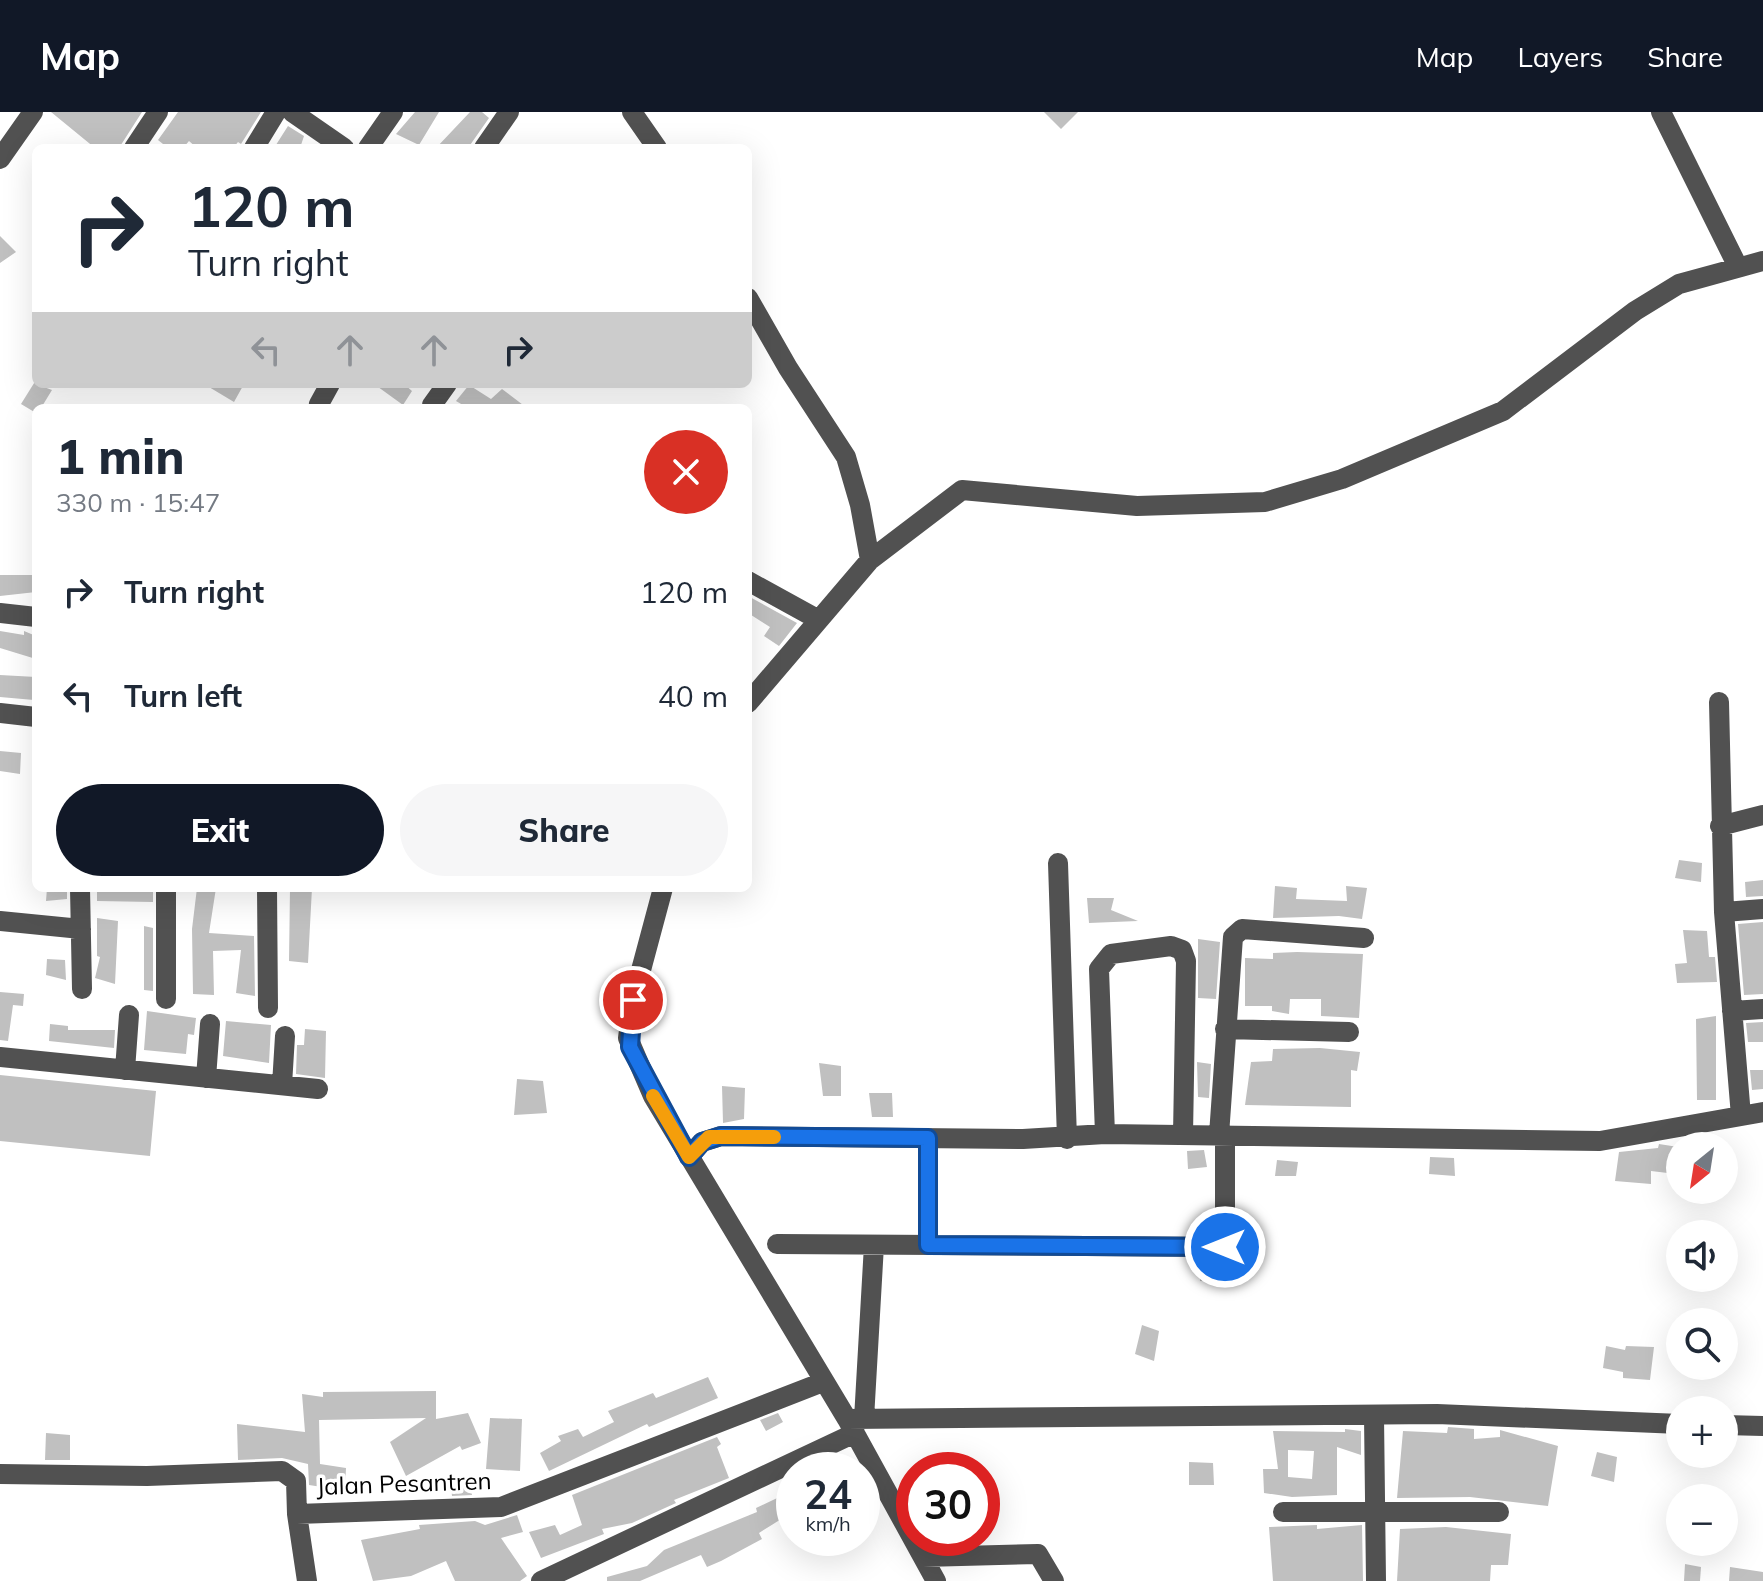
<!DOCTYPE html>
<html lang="en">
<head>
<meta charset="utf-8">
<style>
  :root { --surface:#fff; --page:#f6f6f7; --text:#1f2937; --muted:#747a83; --accent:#111827 }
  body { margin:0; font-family:Mulish,sans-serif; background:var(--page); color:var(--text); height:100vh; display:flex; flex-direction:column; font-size:30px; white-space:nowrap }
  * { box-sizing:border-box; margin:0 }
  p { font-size:26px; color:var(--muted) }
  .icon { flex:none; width:44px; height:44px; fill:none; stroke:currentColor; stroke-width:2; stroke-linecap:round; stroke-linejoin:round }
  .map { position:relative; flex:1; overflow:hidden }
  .drawer { position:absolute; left:32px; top:292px; width:720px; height:488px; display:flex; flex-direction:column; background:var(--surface); border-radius:12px; box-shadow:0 8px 32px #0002 }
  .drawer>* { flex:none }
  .hud { position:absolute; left:32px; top:32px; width:720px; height:244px; border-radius:12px; box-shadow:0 8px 32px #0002; background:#fff; color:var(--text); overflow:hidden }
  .needle { width:52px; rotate:210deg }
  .tools { position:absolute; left:1666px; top:1020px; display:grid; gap:16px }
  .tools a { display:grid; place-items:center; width:72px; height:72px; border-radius:50%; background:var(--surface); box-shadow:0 8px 32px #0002; font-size:40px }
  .speed { position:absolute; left:776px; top:1340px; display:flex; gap:16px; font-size:40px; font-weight:700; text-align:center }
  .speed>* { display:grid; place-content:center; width:104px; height:104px; border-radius:50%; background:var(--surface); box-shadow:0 8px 32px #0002; line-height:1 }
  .speed small { font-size:20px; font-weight:400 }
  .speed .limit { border:12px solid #d22; background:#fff; color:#111 }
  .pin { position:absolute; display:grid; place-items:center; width:68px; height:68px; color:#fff; margin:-34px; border:4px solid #fff; border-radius:50%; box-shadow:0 2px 8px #0007 }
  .me { position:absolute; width:88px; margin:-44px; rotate:270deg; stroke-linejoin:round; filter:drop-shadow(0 0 6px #0008) }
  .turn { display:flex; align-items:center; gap:28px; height:168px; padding:0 24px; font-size:36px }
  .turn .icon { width:104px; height:104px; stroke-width:2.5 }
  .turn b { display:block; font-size:56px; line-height:68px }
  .lanes { display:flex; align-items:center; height:76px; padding:0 24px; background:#0003; justify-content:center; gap:40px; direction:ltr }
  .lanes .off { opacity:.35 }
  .round { display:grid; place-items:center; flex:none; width:84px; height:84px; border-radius:42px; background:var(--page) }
  .summary { display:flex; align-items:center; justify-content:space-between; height:136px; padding:0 24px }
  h1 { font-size:48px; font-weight:800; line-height:60px }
  .action { display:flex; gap:16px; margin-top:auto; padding:16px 24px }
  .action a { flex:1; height:92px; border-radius:48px; background:var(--accent); color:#fff; font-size:32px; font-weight:800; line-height:92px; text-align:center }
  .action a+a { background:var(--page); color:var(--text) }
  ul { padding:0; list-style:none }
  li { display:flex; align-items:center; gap:24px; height:104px; padding:0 24px }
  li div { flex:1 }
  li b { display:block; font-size:30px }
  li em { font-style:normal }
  header { display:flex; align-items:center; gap:48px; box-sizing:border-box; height:112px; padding:0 40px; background:var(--accent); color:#fff }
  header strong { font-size:38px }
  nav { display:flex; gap:44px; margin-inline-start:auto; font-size:28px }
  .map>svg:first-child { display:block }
  .building { fill:#c0c0c0; fill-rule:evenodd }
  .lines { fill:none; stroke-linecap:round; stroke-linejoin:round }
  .minor { stroke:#515151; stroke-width:20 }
  .route-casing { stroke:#114b97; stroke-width:20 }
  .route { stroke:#1a73e8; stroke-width:14 }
  .slow { stroke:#f59e0b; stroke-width:14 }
  .labels { text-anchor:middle; stroke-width:7; stroke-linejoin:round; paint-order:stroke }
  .street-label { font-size:24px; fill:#000; stroke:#fff }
</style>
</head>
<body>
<header>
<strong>Map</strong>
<nav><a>Map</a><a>Layers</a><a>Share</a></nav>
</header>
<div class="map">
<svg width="1763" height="1469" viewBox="0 0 1763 1469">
  <rect width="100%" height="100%" fill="#fff"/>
  <path class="building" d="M51,0h91l-23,36h-24z
    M178,0h83l-20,32 -3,-2 -5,6h-36l-8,-7 -6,7h-15l-10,-8z
    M415,0h24l-20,33 -23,-11z
    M470,0h12l7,6 -21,30h-32z
    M1044,0h34l-17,17z
    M288,14l16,10 -4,12h-26z
    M0,124l16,16 -16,11z
    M36,268v4l16,6 -11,18h-5v5l-15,-9z
    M204,272h40l-10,18z
    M374,272h30l8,7 -9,14z
    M469,273l22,14 11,-10 25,19h-59l-12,-7z
    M0,463h36v17l-36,4z
    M748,484l49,27 -18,23 -15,-10 6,-9 -22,-14z
    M0,519l24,4v-4l12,5v23l-36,-11z
    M0,563l36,2 -2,23 -34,-3z
    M0,639l21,2 -1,21 -20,-3z
    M1679,748l23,3 -1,19 -26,-4z
    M1763,768v16l-17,1 -1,-15z
    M1275,774l22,2 -1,11 51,2 -1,-15 21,2 -5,31 -23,-3 -66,2z
    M47,776h20v11l-21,2z
    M97,776h56v14l-56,-1z
    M197,776h19l-7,45 45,3 1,60 -19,-3 5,-43 -28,1 1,44 -21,-1 -1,-65z
    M290,776h22l-4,75 -19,-2z
    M1087,786h27l-3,12 27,11 -49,2z
    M97,806l21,3 -3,63 -20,-6 5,-21 -3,-1z
    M1763,810v72l-19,1 -6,-71z
    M144,814l9,2v63l-9,-1z
    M1683,818l24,1 2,26h6l2,25 -40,1 -2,-19 12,-1z
    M1198,827l22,3 -4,57 -18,-1z
    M1297,840l66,2 -4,64 -38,-2v-17h-31l-1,15 -17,-3v-5h-27v-48l28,1v-6z
    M47,847l18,1 1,20 -20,-5z
    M0,880l24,2 -1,12 -10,-1 -5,36 -8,-1z
    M147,899l49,7 -2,17 -6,-1 -2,20 -42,-4z
    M1716,904v84h-19l-1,-81z
    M226,909l45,4 -2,38 -46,-7z
    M1763,910v20h-15l-2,-19z
    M50,912l18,2v4h47l-1,18 -65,-7z
    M305,917l21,2 -1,47 -29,-4 1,-29h7z
    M1320,936l40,4 -3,19 -6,-1v37l-106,-2 6,-43 21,-1 1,-12z
    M1197,950l14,2 -2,34 -11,-1z
    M819,951l22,3v30h-18z
    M1750,958h13v19l-11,1z
    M0,963l156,16 -6,65 -150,-15z
    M517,967l26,2 4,32 -33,2z
    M722,974l23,2 -1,31 -21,4z
    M869,981h23l1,24h-21z
    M1659,1032l19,3 -2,27 -25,-3v13l-36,-3 4,-29 39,-4z
    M1204,1038l3,17 -19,2 -1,-18z
    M1430,1045l24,1 1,18 -26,-2z
    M1277,1048l21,2 -2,14h-21z
    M1202,1148h22v22l-24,-1z
    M1142,1213l17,6 -5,30 -19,-7z
    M1606,1234l19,4 1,-4 28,1 -4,33 -27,-2v-6l-20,-4z
    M708,1265l10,21 -69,29 -2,-3 -98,47 -9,-18 21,-12 -3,-5 20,-7 5,8 31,-15 -6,-11 45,-18 3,5z
    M436,1279v28l32,-6 13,30 -19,7 -2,-4 -54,30 -16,-34 36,-24 -107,2 1,44 26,4 -1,22 -10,1 -1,5 -12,-9 -13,-2 -1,-21 -26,-6 -44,2 -1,-36 68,8 -3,-38 21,3v-5z
    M778,1301l5,9 -17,9 -6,-11z
    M490,1306l32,1 -2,52 -34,-2z
    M1448,1315l26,2v10l26,-2v-7l58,16 -10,60 -78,-9 -73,1 6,-67 44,2z
    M1345,1317l16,2v24l-24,-8v48l-45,2 -28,-4 -1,-24h15l-5,-38 72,1zM1288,1338l26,1 -2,28 -24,-2z
    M46,1321l24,2v25h-25z
    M717,1325l4,7 -4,3 12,31 -55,22 2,3 -44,20 -30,6 2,5 -63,24 -12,-26 26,-7 5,10 22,-10 -10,-30z
    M1597,1340l20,5 -3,25 -23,-6z
    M1189,1350l24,1 1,22h-25z
    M450,1367l20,1 2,15 -20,1z
    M794,1378v21l-35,22 3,6 -41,22 -14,6 -6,-12 -61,26h-33v-4l40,-11 17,-16 93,-38 -1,-4z
    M517,1403l6,17 -22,6 26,38 -7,5h-65l-9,-20 -35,15 -38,5 -12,-41 59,-11 -1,-4 56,-4 10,4z
    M1317,1413v4l45,-4 1,56h-90l-4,-54z
    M1446,1415l65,7 -3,31h-17l-1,16h-93l3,-52z
    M1685,1452l16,3 -1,14h-16z
    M1730,1455l33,5v9h-34z"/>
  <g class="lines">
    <path class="minor" d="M292,0l52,36
      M632,0l25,36
      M1661,0l77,155
      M134,36l24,-36
      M254,36l22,-36
      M368,36l25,-36
      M484,36l25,-36
      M0,47l33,-47
      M748,186l40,70 58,89 14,48 10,55 -122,143
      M322,296l-3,-4 11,-20
      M437,296l-5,-3 15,-21
      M870,448l92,-70 175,16 128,-4 77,-23 161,-68 132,-100 44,-27 84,-23
      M748,469l71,39
      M0,501l36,4
      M1719,590l5,210 17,204
      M0,601l36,4
      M1720,714l43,-11
      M1058,751l9,276
      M80,776l2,101
      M166,776v111
      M267,776l1,120
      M663,776l-30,112 -5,38 25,58 194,323 89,162
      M1724,800l39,-3
      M0,809l81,8
      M1732,899l31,-2
      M1225,917l124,3
      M0,945l318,32
      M125,958l4,-55
      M206,966l4,-54
      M282,973l3,-49
      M1105,1022l-6,-165 12,-15 60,-8 11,4 4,11 -3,174
      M1219,1023l14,-198 9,-8 122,9
      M928,1026v107
      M689,1045l13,-15 19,-6 302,3 82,-5 495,7 163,-29
      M777,1132l448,3v-112
      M1374,1304l2,165
      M847,1307l590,-5 243,10
      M864,1307l10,-174
      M1724,1313l39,1
      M0,1362l147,2 135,-5 14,10 1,33 204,-7 322,-125
      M1283,1400h216
      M297,1402l10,67
      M923,1445l115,-3 16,27
      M541,1469l314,-148"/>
  </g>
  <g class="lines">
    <defs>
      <path id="route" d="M633,888l-3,47 59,110 13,-15 19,-6 207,2v107l297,2"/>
    </defs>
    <use href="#route" class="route-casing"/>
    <use href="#route" class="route"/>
    <path class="slow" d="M653,984l36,61 20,-20h65"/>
  </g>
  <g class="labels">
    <g class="street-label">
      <text transform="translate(404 1372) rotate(-2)" y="8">Jalan Pesantren</text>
    </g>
  </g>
</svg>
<div class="tools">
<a><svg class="needle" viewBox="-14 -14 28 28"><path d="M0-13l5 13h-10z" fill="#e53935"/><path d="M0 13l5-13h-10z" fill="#747a83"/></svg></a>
<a><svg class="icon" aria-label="sound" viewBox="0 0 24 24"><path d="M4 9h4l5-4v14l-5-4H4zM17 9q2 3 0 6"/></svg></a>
<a><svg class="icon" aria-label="search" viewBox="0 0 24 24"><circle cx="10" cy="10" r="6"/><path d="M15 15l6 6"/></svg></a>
<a>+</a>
<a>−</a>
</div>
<div class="speed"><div>24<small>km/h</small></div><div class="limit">30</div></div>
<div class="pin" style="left:633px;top:888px;background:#d93025"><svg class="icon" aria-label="arrive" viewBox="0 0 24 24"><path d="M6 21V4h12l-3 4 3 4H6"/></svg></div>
<svg class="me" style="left:1225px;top:1135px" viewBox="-20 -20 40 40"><circle r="17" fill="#1a73e8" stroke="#fff" stroke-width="3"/><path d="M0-11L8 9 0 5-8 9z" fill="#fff"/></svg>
<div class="hud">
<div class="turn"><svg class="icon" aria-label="right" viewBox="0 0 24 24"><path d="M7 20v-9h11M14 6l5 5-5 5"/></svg><div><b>120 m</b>Turn right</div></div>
<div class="lanes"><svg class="icon off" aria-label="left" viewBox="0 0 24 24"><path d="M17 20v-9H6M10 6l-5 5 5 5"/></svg><svg class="icon off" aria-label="ahead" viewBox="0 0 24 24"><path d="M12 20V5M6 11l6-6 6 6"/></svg><svg class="icon off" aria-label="ahead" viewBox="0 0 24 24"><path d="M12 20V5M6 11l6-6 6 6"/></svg><svg class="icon" aria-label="right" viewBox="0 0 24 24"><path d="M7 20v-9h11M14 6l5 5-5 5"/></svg></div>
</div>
<section class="drawer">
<div class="summary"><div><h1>1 min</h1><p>330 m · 15:47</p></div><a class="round" style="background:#d93025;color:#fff"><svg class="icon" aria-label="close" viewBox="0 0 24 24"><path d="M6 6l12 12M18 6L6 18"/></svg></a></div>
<ul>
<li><svg class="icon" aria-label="right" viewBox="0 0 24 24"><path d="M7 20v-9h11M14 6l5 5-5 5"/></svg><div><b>Turn right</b></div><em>120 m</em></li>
<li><svg class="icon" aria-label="left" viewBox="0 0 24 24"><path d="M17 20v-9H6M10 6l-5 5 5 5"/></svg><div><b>Turn left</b></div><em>40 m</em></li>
</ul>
<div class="action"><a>Exit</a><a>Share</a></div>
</section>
</div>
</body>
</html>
